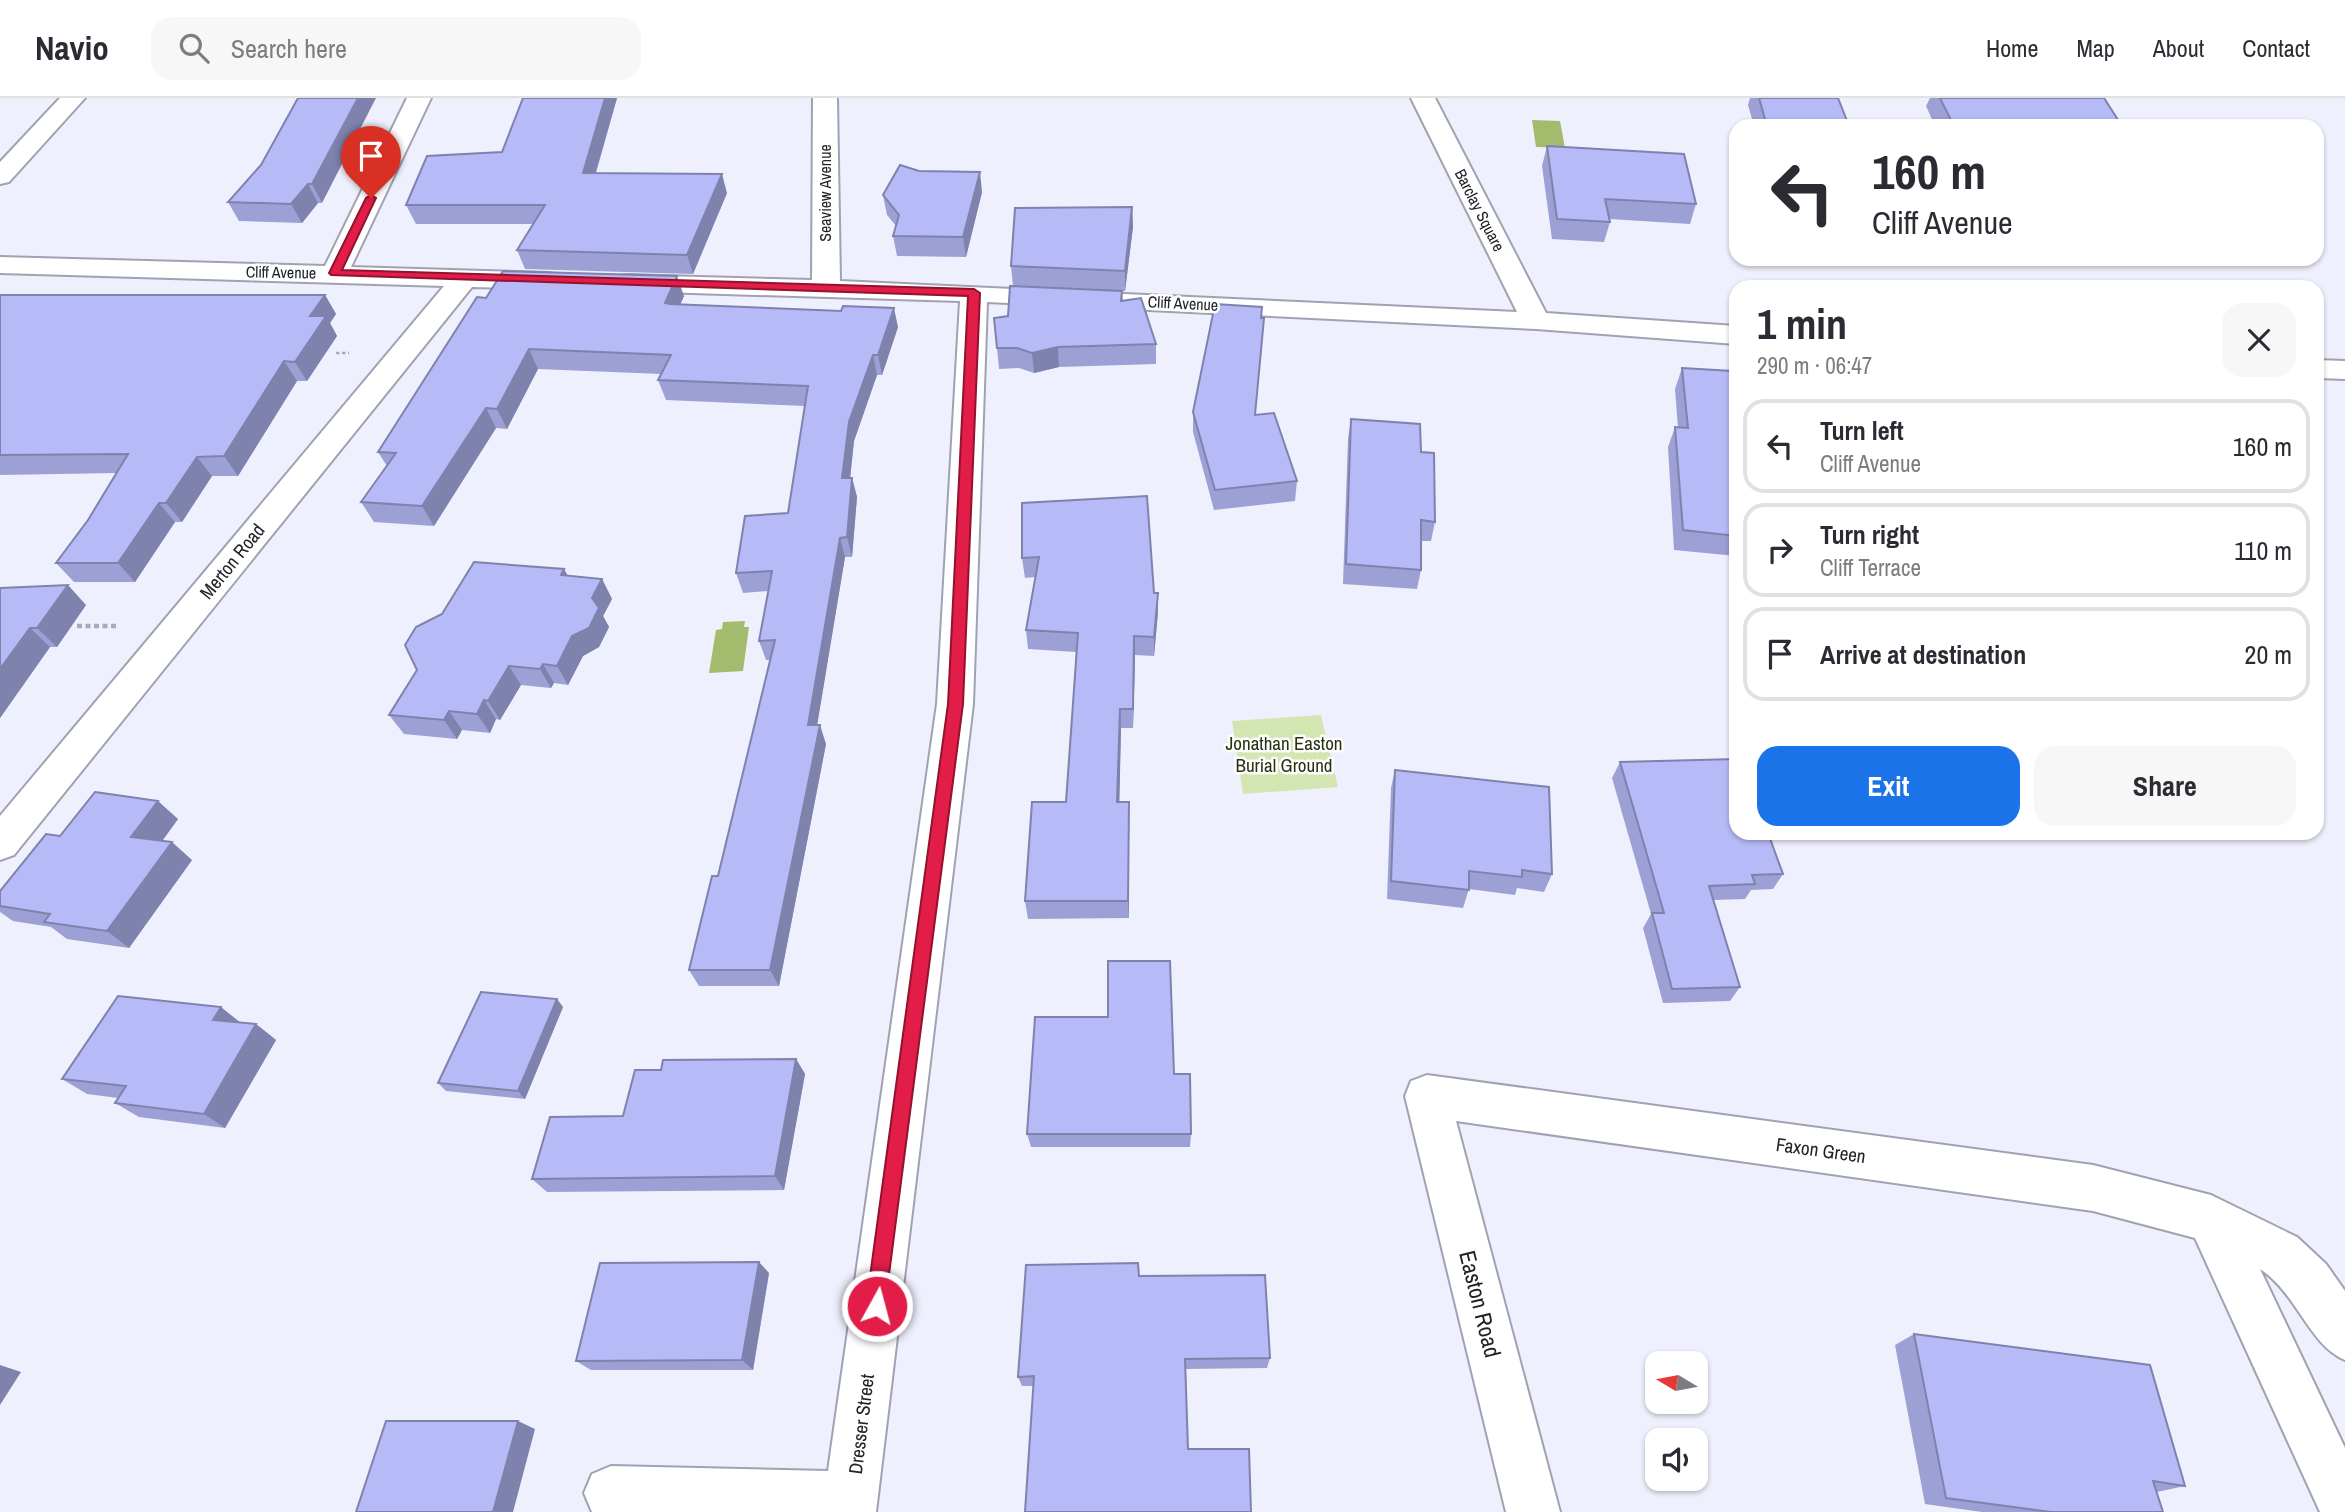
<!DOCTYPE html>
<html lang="en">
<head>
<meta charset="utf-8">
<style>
  :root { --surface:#fff; --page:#f7f7f7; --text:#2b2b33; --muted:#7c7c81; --line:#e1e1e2; --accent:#1a73e8 }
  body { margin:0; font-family:"Archivo Narrow",sans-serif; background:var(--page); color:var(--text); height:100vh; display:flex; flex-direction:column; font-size:26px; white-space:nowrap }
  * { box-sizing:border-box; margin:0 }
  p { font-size:23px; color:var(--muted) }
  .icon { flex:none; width:38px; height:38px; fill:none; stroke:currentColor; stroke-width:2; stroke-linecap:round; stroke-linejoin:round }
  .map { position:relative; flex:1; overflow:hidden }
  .details { position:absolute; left:1729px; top:182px; width:595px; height:560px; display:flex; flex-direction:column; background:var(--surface); border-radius:21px; box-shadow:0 2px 5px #0004 }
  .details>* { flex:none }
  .top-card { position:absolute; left:1729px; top:21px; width:595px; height:147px; border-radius:21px; box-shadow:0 2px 5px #0004; background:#fff; color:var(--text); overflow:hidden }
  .needle { width:46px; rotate:280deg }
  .fabs { position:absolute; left:1645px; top:1253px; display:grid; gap:14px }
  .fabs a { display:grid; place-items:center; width:63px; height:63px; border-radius:14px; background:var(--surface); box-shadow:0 2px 5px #0004; font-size:35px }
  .pin { position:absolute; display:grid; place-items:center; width:60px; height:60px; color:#fff; margin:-72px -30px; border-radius:50% 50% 50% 0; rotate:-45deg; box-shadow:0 0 7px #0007 }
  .pin .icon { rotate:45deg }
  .me { position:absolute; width:77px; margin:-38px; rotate:7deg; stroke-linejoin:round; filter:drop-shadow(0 0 5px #0008) }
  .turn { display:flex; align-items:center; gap:24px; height:147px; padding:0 28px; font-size:32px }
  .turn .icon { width:91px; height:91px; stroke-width:2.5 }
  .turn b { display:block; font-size:49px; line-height:60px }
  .round { display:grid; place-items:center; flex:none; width:74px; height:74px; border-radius:21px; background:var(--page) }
  .summary { display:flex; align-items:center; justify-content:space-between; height:119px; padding:0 28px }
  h1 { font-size:42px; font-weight:700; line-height:52px }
  .cta { display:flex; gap:14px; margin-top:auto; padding:14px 28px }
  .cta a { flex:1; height:80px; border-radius:21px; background:var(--accent); color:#fff; font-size:28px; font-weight:700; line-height:80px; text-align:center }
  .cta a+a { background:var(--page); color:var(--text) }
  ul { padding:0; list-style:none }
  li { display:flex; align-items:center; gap:21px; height:94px; margin:0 14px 10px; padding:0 14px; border:4px solid var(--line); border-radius:21px }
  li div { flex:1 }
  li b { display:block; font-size:26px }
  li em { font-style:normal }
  header { display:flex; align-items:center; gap:42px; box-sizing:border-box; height:98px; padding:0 35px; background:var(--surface); border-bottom:2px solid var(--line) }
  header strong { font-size:33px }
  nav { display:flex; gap:38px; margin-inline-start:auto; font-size:24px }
  .search { width:490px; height:63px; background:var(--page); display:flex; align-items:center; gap:18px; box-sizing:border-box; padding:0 24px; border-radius:21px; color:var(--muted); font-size:26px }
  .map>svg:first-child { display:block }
  .green { fill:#d3e5b0 }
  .water { fill:#a3bb6c }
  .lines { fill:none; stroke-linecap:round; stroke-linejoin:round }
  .minor-casing { stroke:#a0a2b1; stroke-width:4 }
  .path-far1 { stroke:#a9aab4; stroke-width:2.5; stroke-dasharray:3.5 2.5; stroke-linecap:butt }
  .path { stroke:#a9aab4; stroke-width:4.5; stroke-dasharray:5 3.5; stroke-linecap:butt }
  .minor { fill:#fff; fill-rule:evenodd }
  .wall { fill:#9da0d4 }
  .shaded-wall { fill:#7f82ad }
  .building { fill:#b6baf7; stroke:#7f82ad; stroke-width:2 }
  .route { fill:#e11d48; stroke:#92132f; stroke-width:2 }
  .labels { text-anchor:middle; stroke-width:5; stroke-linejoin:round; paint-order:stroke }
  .far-street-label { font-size:16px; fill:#222329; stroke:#fefefe }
  .street-label { font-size:19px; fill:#222329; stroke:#fefefe }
  .park-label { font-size:19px; fill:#283210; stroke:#fefefe }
  .near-street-label { font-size:23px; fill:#222329; stroke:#fefefe }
</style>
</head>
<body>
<header>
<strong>Navio</strong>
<div class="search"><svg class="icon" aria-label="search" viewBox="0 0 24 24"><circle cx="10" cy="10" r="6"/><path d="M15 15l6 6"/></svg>Search here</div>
<nav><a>Home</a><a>Map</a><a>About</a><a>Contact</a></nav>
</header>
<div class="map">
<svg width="2345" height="1414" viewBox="0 0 2345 1414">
  <rect width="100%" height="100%" fill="#eff0fd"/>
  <path class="green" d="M1321,617l17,72 -95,7 -11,-73z"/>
  <path class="water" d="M1532,22l28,1 5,27 -29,-1z
    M745,523l-1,6h5l-6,44 -34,2 7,-43 6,-1 1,-7z"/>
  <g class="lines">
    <defs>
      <path id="minor" d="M60,0h25l-76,84 -9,2v-22z
        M407,0h24l-80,169 198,6 10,2 4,6 -4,6 -10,2 -77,-2 -458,568 -14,5v-44l444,-530 -444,-13v-16l325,9z
        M813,0h24l3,183 677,31 -106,-214h24l111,215 190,13v18l-200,-15 -549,-27 -14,402 -97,808h-284l-8,-19 8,-19 19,-8 217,5 109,-767 23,-403 -334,-10 -10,-2 -4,-6 4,-6 10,-2 186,5z
        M2317,262l28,1v18l-28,-1z
        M1427,977l666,90 118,30 86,42 29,27 19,27v69c-36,-15 -48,-67 -85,-91l85,179v64h-25l-125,-274 -102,-27 -637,-90 104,391h-54l-101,-416 6,-15z"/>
    </defs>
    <use href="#minor" class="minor-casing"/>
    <path class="path-far1" d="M336,255h13"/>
    <path class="path" d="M77,528h42"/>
    <use href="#minor" class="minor"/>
  </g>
  <path class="wall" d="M298,0l24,105h-4l-16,20 -63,-2 -11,-19 33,-37z
    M523,0h94l-21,75 131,20 -34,81 -168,-5 -8,-19 16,-26h-117l-10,-19 96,-53z
    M1750,0h88l11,28h-95l-6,-21z
    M1930,0h174l18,28h-187l-9,-20z
    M1547,48l149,58 -6,20 -81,-5 1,3 -6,20 -52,-3 -10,-73z
    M982,94l-16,65 -69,-1 -4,-20 3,-10 -9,-11 -4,-20z
    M1132,109l1,20 -8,64h-3l1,10 33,43v20l-97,3 -25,6 -15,-5 -20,1 -2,-21 11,-32 5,-30 -2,-20z
    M0,197h325l11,19 -6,9 7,13 -30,45h-10l-59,95h-26l-30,46h-7l-40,60h-61l-18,-19 32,-43 28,-47 -116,2z
    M684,198l-4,9 218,22 -16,48h-5l-23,66 -4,37h2l5,19 -5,60h-7l-28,168 9,19 -47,242h-80l-10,-16 29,-94 53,-216h-5l-7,-19 9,-50 -25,2 -7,-20 52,-60 17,-107 -139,-6 -8,-20 3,-6 -123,-5 -31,60 -11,-1 -62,98 -60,-4 -13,-20 26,-36 -9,-14 108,-154z
    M1261,220h3l-9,97 42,66 -2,20 -81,9 -21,-78v-20z
    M1682,270l54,29v159l-62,-6 -6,-103 7,-20 3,1 -3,-39z
    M1351,321l70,33 14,70 -4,19h-10v29l-4,19 -74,-5 5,-145z
    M1022,405l132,90 4,19 -4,44 -19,-1 -2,73h-12l-2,74h10v116l-101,1 -3,-18 41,-99 10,-150 -48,-3 -2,-19 9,-53 -10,1 -3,-20z
    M564,471l4,7 34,3 10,20 -9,17 6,11 -10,20 -16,9 -15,29 -14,-2 -3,5 -30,-3 -21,35 -4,-1 -6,14 -28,-3 -5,9 -53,-5 -15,-19 28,-45z
    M0,490l86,17 -29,42h-7l-50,71z
    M1620,664l163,112 -10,15 -22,1 -6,9 -31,1 26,87 -10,14 -67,2 -20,-75 8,-14 -39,-136z
    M1395,672l157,104 -8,18 -27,-4 -2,7 -46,-6 -6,19 -76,-9 4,-111z
    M178,721l-16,22 30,19 -63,88 -62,-9 -16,-12 -38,-6 -13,-9v-21l60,-55z
    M563,909l-38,92 -79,-8 -8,-8z
    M241,925l15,1 20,16 -51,88 -86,-11 -24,-14 3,-5 -31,-4 -25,-15z
    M796,961l9,15 -21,116 -237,2 -15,-13 91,-63 38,-46z
    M1174,976l17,60 -1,13h-159l-4,-13z
    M769,1175l-16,97h-162l-15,-9z
    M1139,1178l131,82 -3,10 -81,1 2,80 63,63 -218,-126h-11l-4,-9z
    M1914,1236l271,152 -28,6 6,20h-181l-57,-8 -30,-159z"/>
  <path class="shaded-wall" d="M358,0h18l-54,105 -10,-19z
    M605,0h12l-27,94 -7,-19z
    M980,74l2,20 -16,65 -3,-20z
    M722,76l5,19 -34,81 -6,-19z
    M308,86l10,19 -16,20 -11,-19z
    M1132,109l1,20 -8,64v-20z
    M677,178l7,20 -12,27 -7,-20z
    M325,197l11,19 -6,9 7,13 -30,45 -12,-19 15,-46z
    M894,210l4,19 -16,48 -4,-20z
    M1058,249l1,20 -25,6 -2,-20z
    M529,251l9,20 -31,60 -10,-20z
    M873,257l4,20 -23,66 -6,57 -6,-20 7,-56z
    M284,263l13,20 -59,95 -14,-20z
    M486,310l10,20 -62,98 -12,-20z
    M197,359l15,19 -30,46 -16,-19z
    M852,380l5,19 -5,60 -5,-20z
    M159,405l16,19 -40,60 -17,-19z
    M840,440l5,19 -31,187 -6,-19z
    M564,471l10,19 -13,-13z
    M602,481l10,20 -9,17 6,11 -10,20 -16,9 -15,29 -11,-19z
    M68,487l18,20 -29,42 -20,-19z
    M1158,495v19l-4,44v-19z
    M30,530l20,19 -50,71v-49z
    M1134,538l1,19 -2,73v-19z
    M543,566l11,19 -3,5 -11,-19z
    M509,568l12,19 -21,35 -12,-19z
    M484,602l12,19 -6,14 -13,-19z
    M1120,611l1,19 -2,92 -2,-18z
    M449,613l13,19 -5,9 -13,-19z
    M820,627l6,19 -47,242 -9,-16z
    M158,703l20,18 -26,36 -21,-18z
    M1129,704v116l-1,-17z
    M172,744l20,18 -63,88 -22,-17z
    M557,901l6,8 -38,92 -7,-8z
    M221,909l20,16 -28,-3z
    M256,926l20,16 -51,88 -21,-14z
    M796,961l9,15 -21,116 -9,-14z
    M759,1164l10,11 -16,97 -11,-10z
    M0,1267l21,7 -21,33z
    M518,1323l17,8 -22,83h-20z"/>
  <path class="building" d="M298,0h60l-46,86h-4l-17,20 -63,-2 33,-37z
    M523,0h82l-22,75 139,1 -35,81 -170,-5 28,-45h-139l21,-49 75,-4z
    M1759,0h79l11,28h-82z
    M1940,0h164l18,28h-168z
    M1547,48l137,8 12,50 -91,-5 5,23 -53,-3z
    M900,67l19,6 61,1 -17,65 -70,-1 6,-21 -16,-20z
    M1132,109l-7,64 -114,-5 4,-58z
    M503,173l174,5 -12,27 5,1 171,7 2,-5 51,2 -16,47h-5l-24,67 -7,56h10l-5,59 -7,1 -32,187h12l-50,245h-81l23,-94h6l57,-236 -16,1 13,-70 -36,2 9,-57 43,-3 20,-127 -150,-6 13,-25 -142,-6 -32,60 -11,-1 -64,98 -61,-4 35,-49 -18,-1 99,-155 9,1z
    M1010,188l112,5 -1,10 20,-3 15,46 -98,3 -26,6 -15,-5h-20l-3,-30 14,-2z
    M0,197h325l-15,21h16l-31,46 -11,-1 -60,95 -27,1 -31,46h-7l-41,60h-62l32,-43 40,-66 -128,1z
    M1215,206l47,3 -1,11h3l-9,97 19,-2 23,68 -82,9 -22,-78z
    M1682,270l50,3 4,26v139l-53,-6 -8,-103 13,1z
    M1351,321l69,5 1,28 13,1 1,69 -14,-2v50l-75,-6z
    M1147,398l7,97h4l-4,44 -20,-1 -1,73h-13l-3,93h12l-1,99h-103l7,-99h34l12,-169 -52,-3 13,-73 -17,1v-55z
    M474,464l90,7 -3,6 41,4 -10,19 7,10 -10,20 -17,8 -15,30 -14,-2 -3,5 -31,-3 -21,35 -4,-1 -7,14 -28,-3 -5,9 -55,-5 28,-45 -12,-25 11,-18 26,-13z
    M68,487l-31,43h-7l-30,41v-81z
    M1736,661v74h32l15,41 -31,1 3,9 -46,2 31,101 -68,2 -20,-76h12l-44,-151z
    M1395,672l154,17 3,87 -30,-4v7l-53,-6v19l-78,-9z
    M95,694l63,9 -27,36 41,5 -65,89 -63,-9 6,-8 -50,-8v-15l46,-57 14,2z
    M1108,863h62l4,113h16l1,60h-164l8,-117h73z
    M481,894l76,7 -39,92 -80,-8z
    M118,898l103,11 -8,13 43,4 -52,90 -89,-11 11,-17 -64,-7z
    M796,961l-21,117 -243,3 18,-62 73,-1 12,-46h26l2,-10z
    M759,1164l-17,98 -166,1 24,-98z
    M1138,1165l1,13 126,-1 5,83 -85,1 3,90h61l2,63h-226l9,-136 -16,1 8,-112z
    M1914,1236l236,31 35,121 -32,-5 10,31h-112l-105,-14z
    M386,1323h132l-25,91h-137z"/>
  <path class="route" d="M371,97l5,3 -34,72 632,19 6,4 -17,411 -79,609 -7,3 -8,-3 -3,-7 82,-602 20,-408 -637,-21 -2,-2 37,-75z"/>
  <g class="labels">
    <g class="far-street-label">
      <text transform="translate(825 95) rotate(-90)" y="6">Seaview Avenue</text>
      <text transform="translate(1480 112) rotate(63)" y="6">Barclay Square</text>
      <text transform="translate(281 174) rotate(1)" y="6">Cliff Avenue</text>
      <text transform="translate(1183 205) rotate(3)" y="6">Cliff Avenue</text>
    </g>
    <g class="street-label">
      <text transform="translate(232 463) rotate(-51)" y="7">Merton Road</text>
      <text transform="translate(1821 1052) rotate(8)" y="7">Faxon Green</text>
      <text transform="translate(861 1326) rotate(-83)" y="7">Dresser Street</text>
    </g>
    <g class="park-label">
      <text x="1284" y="652">Jonathan Easton<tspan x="1284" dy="22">Burial Ground</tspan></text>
    </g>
    <g class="near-street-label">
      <text transform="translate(1480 1206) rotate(76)" y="8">Easton Road</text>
    </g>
  </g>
</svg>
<div class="fabs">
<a><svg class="needle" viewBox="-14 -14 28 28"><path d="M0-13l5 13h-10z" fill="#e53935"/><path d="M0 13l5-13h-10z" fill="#7c7c81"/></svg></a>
<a><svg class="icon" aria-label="sound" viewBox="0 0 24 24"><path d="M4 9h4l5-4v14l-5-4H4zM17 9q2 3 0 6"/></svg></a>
</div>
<div class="pin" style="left:371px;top:100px;background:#d93025"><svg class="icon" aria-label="arrive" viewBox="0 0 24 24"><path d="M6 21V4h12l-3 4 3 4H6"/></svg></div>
<svg class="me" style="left:877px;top:1208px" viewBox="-20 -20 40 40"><circle r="17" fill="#e11d48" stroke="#fff" stroke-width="3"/><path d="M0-11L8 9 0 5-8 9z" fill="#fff"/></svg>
<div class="top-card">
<div class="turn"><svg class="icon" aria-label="left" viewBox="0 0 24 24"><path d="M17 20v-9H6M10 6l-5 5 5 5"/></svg><div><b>160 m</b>Cliff Avenue</div></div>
</div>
<section class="details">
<div class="summary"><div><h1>1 min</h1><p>290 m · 06:47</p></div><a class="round"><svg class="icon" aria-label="close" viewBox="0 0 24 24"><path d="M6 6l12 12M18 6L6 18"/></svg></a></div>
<ul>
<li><svg class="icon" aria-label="left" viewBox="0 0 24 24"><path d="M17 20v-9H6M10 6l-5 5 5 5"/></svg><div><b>Turn left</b><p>Cliff Avenue</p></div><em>160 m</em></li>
<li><svg class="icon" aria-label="right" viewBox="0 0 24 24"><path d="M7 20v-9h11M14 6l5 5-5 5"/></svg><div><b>Turn right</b><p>Cliff Terrace</p></div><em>110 m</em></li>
<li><svg class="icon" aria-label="arrive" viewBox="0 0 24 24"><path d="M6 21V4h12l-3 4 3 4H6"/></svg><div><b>Arrive at destination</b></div><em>20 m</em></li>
</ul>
<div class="cta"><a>Exit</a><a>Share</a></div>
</section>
</div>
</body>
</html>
